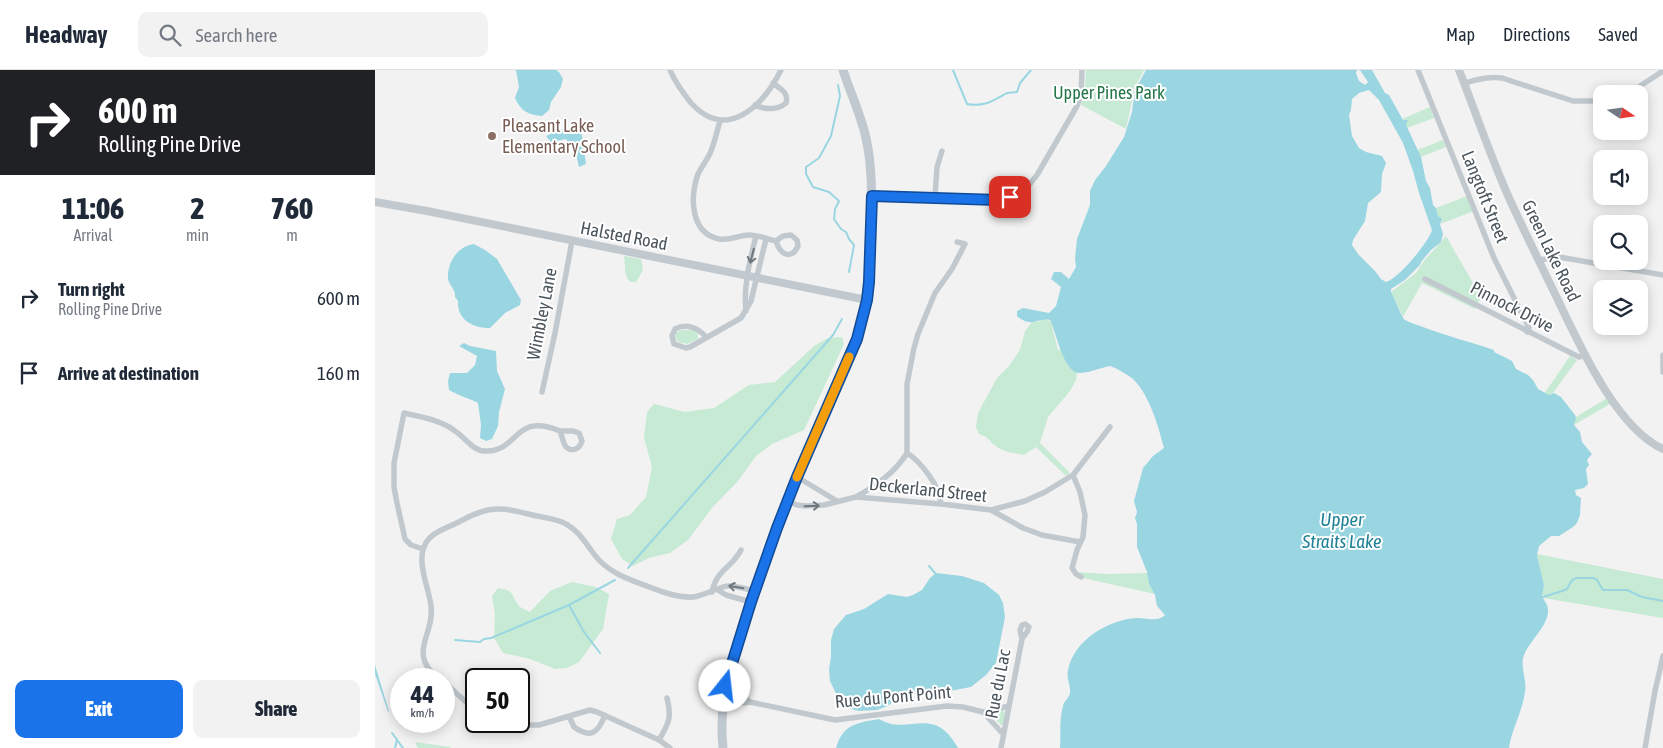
<!DOCTYPE html>
<html lang="en">
<head>
<meta charset="utf-8">
<style>
  :root { --surface:#fff; --page:#f2f2f3; --text:#1f2937; --muted:#747a83; --line:#e0e1e3; --accent:#1a73e8 }
  body { margin:0; font-family:"Asap Condensed",sans-serif; background:var(--page); color:var(--text); height:100vh; display:flex; flex-direction:column; font-size:19px; white-space:nowrap }
  * { box-sizing:border-box; margin:0 }
  p { font-size:16px; color:var(--muted) }
  .icon { flex:none; width:28px; height:28px; fill:none; stroke:currentColor; stroke-width:2; stroke-linecap:round; stroke-linejoin:round }
  .map { position:relative; flex:1; overflow:hidden }
  .sheet { display:flex; flex-direction:column; background:var(--surface); width:375px }
  .sheet>* { flex:none }
  .top-card { background:#202124; color:#fff; overflow:hidden }
  .needle { width:32px; rotate:103deg }
  .fabs { position:absolute; left:1218px; top:15px; display:grid; gap:10px }
  .fabs a { display:grid; place-items:center; width:55px; height:55px; border-radius:10px; background:var(--surface); box-shadow:0 2px 12px #0003; font-size:25px }
  .speed { position:absolute; left:15px; top:598px; display:flex; gap:10px; font-size:25px; font-weight:700; text-align:center }
  .speed>* { display:grid; place-content:center; width:65px; height:65px; border-radius:50%; background:var(--surface); box-shadow:0 2px 12px #0003; line-height:1 }
  .speed small { font-size:12px; font-weight:400 }
  .speed .limit { border:2px solid #111; border-radius:8px; background:#fff; color:#111 }
  .pin { position:absolute; display:grid; place-items:center; width:42px; height:42px; color:#fff; margin:-21px; border-radius:10px; box-shadow:0 2px 8px #0006 }
  .me { position:absolute; width:55px; margin:-28px; rotate:16deg; stroke-linejoin:round; filter:drop-shadow(0 0 4px #0008) }
  .turn { display:flex; align-items:center; gap:18px; height:105px; padding:0 15px; font-size:22px }
  .turn .icon { width:65px; height:65px; stroke-width:2.5 }
  .turn b { display:block; font-size:35px; line-height:42px }
  .eta { display:flex; justify-content:space-evenly; align-items:center; height:85px; text-align:center }
  .eta b { font-size:30px; font-weight:800; line-height:35px }
  .primary-button { display:flex; gap:10px; margin-top:auto; padding:10px 15px }
  .primary-button a { flex:1; height:58px; border-radius:10px; background:var(--accent); color:#fff; font-size:20px; font-weight:800; line-height:58px; text-align:center }
  .primary-button a+a { background:var(--page); color:var(--text) }
  ul { padding:0; list-style:none }
  li { display:flex; align-items:center; gap:15px; height:75px; padding:0 15px }
  li div { flex:1 }
  li b { display:block; font-size:19px }
  li em { font-style:normal }
  header { display:flex; align-items:center; gap:30px; box-sizing:border-box; height:70px; padding:0 25px; background:var(--surface); border-bottom:1px solid var(--line) }
  header strong { font-size:24px }
  nav { display:flex; gap:28px; margin-inline-start:auto; font-size:18px }
  .search { width:350px; height:45px; background:var(--page); display:flex; align-items:center; gap:12px; box-sizing:border-box; padding:0 18px; border-radius:10px; color:var(--muted); font-size:19px }
  main { display:flex; flex:1; min-height:0 }
  .map>svg:first-child { display:block }
  .green { fill:#c6ead3 }
  .water { fill:#99d6e2; fill-rule:evenodd }
  .lines { fill:none; stroke-linecap:round; stroke-linejoin:round }
  .stream { stroke:#99d6e2; stroke-width:2 }
  .minor { stroke:#c1c9ce; stroke-width:5.5 }
  .tertiary { stroke:#c1c9ce; stroke-width:8 }
  .secondary { stroke:#c0c8d0; stroke-width:9 }
  .oneway { stroke:#6e787e }
  .route-casing { stroke:#114b97; stroke-width:12 }
  .route { stroke:#1a73e8; stroke-width:9 }
  .slow { stroke:#f59e0b; stroke-width:9 }
  .education-dot { fill:#8d6e63; stroke:#fff; stroke-width:2 }
  .labels { text-anchor:middle; stroke-width:4; stroke-linejoin:round; paint-order:stroke }
  .park-label { font-size:18px; fill:#247649; stroke:#fff }
  .education-label { font-size:18px; fill:#785e54; stroke:#fff; text-anchor:start }
  .street-label { font-size:18px; fill:#4b555c; stroke:#fff }
  .water-label { font-size:19px; font-style:italic; fill:#1e8195; stroke:#fff }
</style>
</head>
<body>
<header>
<strong>Headway</strong>
<div class="search"><svg class="icon" aria-label="search" viewBox="0 0 24 24"><circle cx="10" cy="10" r="6"/><path d="M15 15l6 6"/></svg>Search here</div>
<nav><a>Map</a><a>Directions</a><a>Saved</a></nav>
</header>
<main>
<section class="sheet">
<div class="top-card">
<div class="turn"><svg class="icon" aria-label="right" viewBox="0 0 24 24"><path d="M7 20v-9h11M14 6l5 5-5 5"/></svg><div><b>600 m</b>Rolling Pine Drive</div></div>
</div>
<div class="eta">
<div><b>11:06</b><p>Arrival</p></div>
<div><b>2</b><p>min</p></div>
<div><b>760</b><p>m</p></div>
</div>
<ul>
<li><svg class="icon" aria-label="right" viewBox="0 0 24 24"><path d="M7 20v-9h11M14 6l5 5-5 5"/></svg><div><b>Turn right</b><p>Rolling Pine Drive</p></div><em>600 m</em></li>
<li><svg class="icon" aria-label="arrive" viewBox="0 0 24 24"><path d="M6 21V4h12l-3 4 3 4H6"/></svg><div><b>Arrive at destination</b></div><em>160 m</em></li>
</ul>
<div class="primary-button"><a>Exit</a><a>Share</a></div>
</section>
<div class="map">
<svg width="1288" height="678" viewBox="0 0 1288 678">
  <rect width="100%" height="100%" fill="#f3f2f2"/>
  <path class="green" d="M711,0h58l-9,17 -9,42 -45,-24 4,-14z
    M1055,37l4,11 -27,10 -5,-9z
    M1068,70l3,7 -25,10 -4,-7z
    M1092,126l7,15 -34,13 2,-3 -4,-5 -2,-8z
    M1071,166l35,61 -6,12 -53,-26 -19,34 -12,-25 25,-19 8,-12z
    M249,186l17,3 2,11 -7,12h-6c-7,-8 -4,-16 -6,-26z
    M671,249l5,3 7,28h3c6,9 5,17 16,22l-1,8 -6,11 -22,26 -8,26 30,30 -4,3 -30,-29 -12,8c-9,-2 -21,-3 -28,-9 -9,-6 -5,-8 -17,-12l-3,-7 2,-14 19,-35 12,-12 11,-16 5,-19 7,-9h5z
    M306,260h13l4,4v5l-11,5 -9,-2 -3,-4 1,-5z
    M467,267l2,7 -40,86 -32,14 -16,12 -18,25 -26,27 -24,32 -18,13 -21,5 -16,8 -11,-7 -11,-20 6,-20 13,-4 16,-18 6,-30 -8,-29 3,-26 7,-8 31,8 29,-4 35,-23 26,-3 39,-36 14,-8z
    M1195,286l7,4 -24,33 -4,2 -5,-1z
    M1232,328l3,6 -36,21 2,-8z
    M1162,484l126,25v39l-120,-20 -1,-5 2,-8z
    M700,502l32,2 41,-1 1,11 6,10 -81,-18z
    M197,512l24,5 13,7 -6,35 -24,33 -12,6 -12,1 -25,-10 -27,-6 -9,-15 1,-24 -3,-18 6,-8c17,2 13,8 21,18 2,2 7,4 11,6l20,-21z
    M628,640l2,3 -2,12h-2l-11,-12z
    M40,672l35,5 1,1h-33z"/>
  <path class="water" d="M141,0h40l3,2 4,7 -2,8 -10,15 -2,8 -7,6c-14,-1 -21,-5 -27,-18l4,-11z
    M771,0h211l-1,3 3,8 6,4 3,-3 -8,-12h12l13,23 4,2 14,25h5l-2,5 15,32 5,24 4,7 3,17 3,3 2,8 4,3 -2,5 3,10 -2,8 -10,8 -10,12 -1,3 -15,15 -14,9v3c3,5 11,26 14,28 5,3 13,5 18,7 24,9 47,15 71,23v2l18,9 4,8 12,6 5,5 5,9 11,6 5,-2 7,4 14,18 1,3 -2,7 6,7 2,10 10,12 -5,6 2,5 -3,4 2,15 -4,4 -9,2 1,5 5,3 -1,17 -3,8 -4,4 -14,9h-8l-12,10 -2,9 7,30 -2,11c2,5 6,8 6,14 1,16 -21,33 -25,48 -2,12 4,22 2,34 -3,21 -13,36 -16,56h-449c1,-14 -1,-28 3,-42 1,-5 6,-8 7,-13 1,-7 -4,-15 -2,-23 6,-30 40,-50 68,-52 9,-1 22,5 29,-3l-8,-9 -2,-11 -6,-11 -2,-12 -10,-25v-23l-2,-6 2,-6 -3,-11 9,-33 10,-12 11,-8c-6,-23 -14,-51 -30,-68 -5,-5 -18,-12 -24,-14 -11,2 -20,7 -31,7 -16,-1 -23,-42 -29,-53 -12,-3 -18,9 -33,-4v-5l6,-3 26,5 7,-7 5,-19 -10,-8 3,-7h7l8,7 7,-12 -1,-8 2,-20 13,-34v-14l5,-11 11,-14 18,-29 8,-25 3,-22zM994,20l10,10 24,43 10,28 6,22 13,37c-4,13 -33,48 -46,52l-5,-3 -6,-8 -17,-17 -6,-9 1,-5 12,-19 3,-18 13,-11 1,-18 4,-11 -4,-7 -16,-4 -7,-4 -7,-12 -3,-21 2,-5 1,-11 7,-6z
    M200,58l7,7 4,29 -7,3 -3,-13 -10,-15 -15,3 -5,-6 16,-7z
    M99,174l11,6 12,9 24,41 -1,5 -15,8 -15,15c-17,0 -33,-8 -32,-27l-3,-4c1,-8 -6,-11 -7,-18 -1,-17 10,-33 26,-35z
    M89,273l6,3 26,5 1,20 8,18 -6,23 -1,14 -6,13 -6,2 -6,-3 1,-13 -3,-22c-9,-5 -19,-7 -29,-13l-1,-9 2,-8h17l8,-8 2,-9 -18,-10z
    M561,503l26,3 22,7 15,12 4,8 2,14 -9,46 -10,12 -15,12 -42,8 -16,-1 -16,6 -12,7 -8,3 -18,1 -8,-2 -12,-9 -9,-19 -1,-12 2,-12v-17l3,-11 12,-14 18,-6 24,-15 19,3 6,-2 9,-5 8,-12z
    M0,595l14,46 -1,1 -13,-38z
    M504,649c29,18 54,-16 79,29h-122c7,-24 21,-25 43,-29z"/>
  <g class="lines">
    <path class="stream" d="M578,0l14,34c16,3 24,-2 38,-10 3,-2 8,-1 12,-2l3,-9 11,-13
      M463,15l2,11 -9,40 -12,22 -13,9v7l7,13 16,5 10,9 -4,8 -1,10 7,10 5,3 3,7 5,6 -5,27
      M554,496l6,7
      M253,498l205,-233 9,-16
      M1168,527l19,-6 5,-2 5,-9 5,-2h16l4,2 6,10h24l15,7 21,4
      M194,535l15,27 16,21
      M80,570l25,2 4,-3 7,-1 78,-33 46,-25
      M17,663l11,15
      M20,678l2,-8"/>
    <path class="minor" d="M295,0c5,12 13,23 21,33 36,39 72,3 90,-33
      M1043,0l76,188 35,70 -2,4
      M1089,13c13,-3 24,-7 38,-5l71,23h28
      M1253,24l35,-23
      M380,35c10,5 23,5 31,-2 3,-11 -6,-14 -13,-20
      M345,51c-3,10 -5,20 -9,30 -3,8 -9,15 -13,23 -8,23 -8,59 21,65 11,2 20,-4 30,-4 9,0 18,4 27,6 4,13 15,20 22,5l-1,-6 -6,-5 -8,1 -7,5
      M497,126l126,4 22,-7 9,-8 8,-10 40,-69 4,-11 1,-25
      M560,127l2,-30 5,-16
      M1164,190l20,-3 104,18
      M1050,209l150,76 4,2 7,-2
      M371,241c-3,-24 4,-51 10,-75
      M331,267c-8,-9 -19,-14 -31,-8l-3,7 2,8 12,4 4,-1 51,-29 10,-17 15,-62
      M1288,285v17
      M167,322l13,-59 17,-92
      M532,383v-69l7,-36 4,-14 17,-41 17,-24 13,-25 -8,-2
      M532,383c13,8 34,34 34,51
      M698,405l7,17 5,23 -2,22 -6,13 -5,18 4,6 5,3
      M422,407l40,24
      M481,427c19,-11 39,-24 51,-44
      M412,431l10,4 9,1 18,-1 32,-8 85,7 50,6 32,18 19,7 38,7
      M616,440l34,-9 20,-9 28,-17 37,-48
      M48,479l-12,-4 -6,-6 -8,-36 -3,-16v-24l10,-50c17,4 37,7 51,18 11,7 18,21 32,20 33,-1 27,-39 73,-20 2,5 3,12 6,16 7,6 14,1 16,-6l-3,-8 -6,-2h-13
      M343,520l8,5 25,7
      M337,522c4,-22 20,-24 29,-42
      M64,609c-33,-26 -4,-44 -8,-73 -2,-17 -14,-43 -7,-59 4,-12 16,-16 26,-21 10,-4 20,-11 31,-14 18,-7 38,0 56,4 9,2 21,3 29,8 15,8 22,24 33,36 14,15 35,21 53,28 13,5 27,10 41,9 11,-1 26,-11 36,-11 8,0 18,3 26,5
      M69,612l22,20 10,5
      M348,629l20,4 7,-1 -5,-4 -21,-4
      M375,632l85,18 112,-14 16,1 20,5 26,-6
      M608,642l20,22
      M194,646l5,11c17,12 24,6 31,-12
      M144,651l11,4h9l44,-13 7,-2 7,2 62,28 11,8
      M284,670c10,-17 13,-23 8,-42
      M626,678l21,-109 -2,-9 2,-5 3,-1 4,3 -2,5 -5,7
      M1270,678l10,-57 8,-35"/>
    <path class="tertiary" d="M1084,0c17,43 32,88 51,130 15,33 31,65 46,96 23,47 59,131 107,153
      M0,132l52,9 440,89"/>
    <path class="secondary" d="M348,678c-6,-55 14,-103 31,-154 19,-55 40,-109 63,-163 18,-42 41,-85 50,-131 3,-18 2,-37 3,-56 1,-35 4,-71 -4,-106 -5,-23 -16,-46 -23,-68"/>
  </g>
  <defs><path id="oneway-shaft" d="M-6 0H5M1.5-3L5.5 0L1.5 3" fill="none" stroke-width="1.6" stroke-linecap="round" stroke-linejoin="round" transform="scale(1.25)"/></defs>
  <g class="oneway">
    <use href="#oneway-shaft" transform="translate(377 186) rotate(104)"/>
    <use href="#oneway-shaft" transform="translate(437 436) rotate(-2)"/>
    <use href="#oneway-shaft" transform="translate(361 517) rotate(-171)"/>
  </g>
  <g class="lines">
    <defs>
      <path id="route" d="M350,616l26,-84 26,-74 20,-51 60,-138 10,-39 2,-18 3,-86 126,4 12,-3"/>
    </defs>
    <use href="#route" class="route-casing"/>
    <use href="#route" class="route"/>
    <path class="slow" d="M422,407l52,-120"/>
  </g>
  <circle class="education-dot" cx="117" cy="66" r="5"/>
  <g class="labels">
    <g class="park-label">
      <text x="734" y="29">Upper Pines Park</text>
    </g>
    <g class="education-label">
      <text x="127" y="62">Pleasant Lake<tspan x="127" dy="21">Elementary School</tspan></text>
    </g>
    <g class="street-label">
      <text transform="translate(1110 127) rotate(68)" y="6">Langtoft Street</text>
      <text transform="translate(249 166) rotate(11)" y="6">Halsted Road</text>
      <text transform="translate(1176 181) rotate(64)" y="6">Green Lake Road</text>
      <text transform="translate(1137 237) rotate(27)" y="6">Pinnock Drive</text>
      <text transform="translate(167 244) rotate(-79)" y="6">Wimbley Lane</text>
      <text transform="translate(553 420) rotate(6)" y="6">Deckerland Street</text>
      <text transform="translate(623 614) rotate(-79)" y="6">Rue du Lac</text>
      <text transform="translate(518 627) rotate(-5)" y="6">Rue du Pont Point</text>
    </g>
    <g class="water-label">
      <text x="967" y="456">Upper<tspan x="967" dy="22">Straits Lake</tspan></text>
    </g>
  </g>
</svg>
<div class="fabs">
<a><svg class="needle" viewBox="-14 -14 28 28"><path d="M0-13l5 13h-10z" fill="#e53935"/><path d="M0 13l5-13h-10z" fill="#747a83"/></svg></a>
<a><svg class="icon" aria-label="sound" viewBox="0 0 24 24"><path d="M4 9h4l5-4v14l-5-4H4zM17 9q2 3 0 6"/></svg></a>
<a><svg class="icon" aria-label="search" viewBox="0 0 24 24"><circle cx="10" cy="10" r="6"/><path d="M15 15l6 6"/></svg></a>
<a><svg class="icon" aria-label="layers" viewBox="0 0 24 24"><path d="M12 4l9 5-9 5-9-5zM3 14l9 5 9-5"/></svg></a>
</div>
<div class="speed"><div>44<small>km/h</small></div><div class="limit">50</div></div>
<div class="pin" style="left:635px;top:127px;background:#d93025"><svg class="icon" aria-label="arrive" viewBox="0 0 24 24"><path d="M6 21V4h12l-3 4 3 4H6"/></svg></div>
<svg class="me" style="left:350px;top:616px" viewBox="-20 -20 40 40"><circle r="19" fill="#fff"/><path d="M0-13L10 11 0 6-10 11z" fill="#1a73e8"/></svg>
</div>
</main>
</body>
</html>
